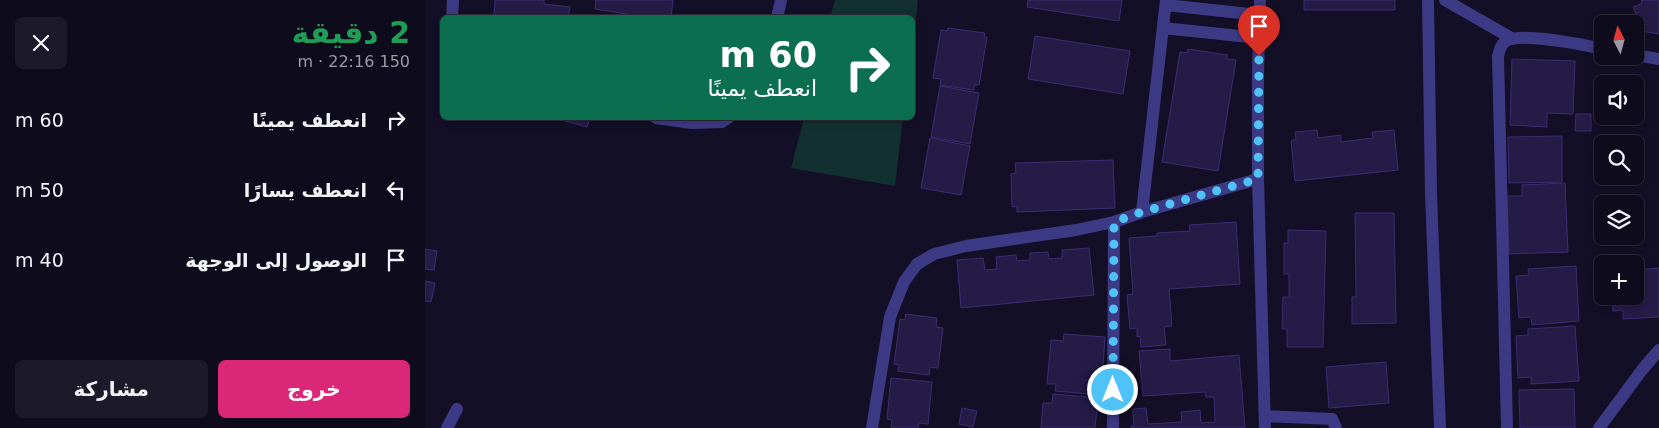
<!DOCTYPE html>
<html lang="ar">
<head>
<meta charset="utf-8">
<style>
  :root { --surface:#0e0b1c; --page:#1c1929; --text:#f1f3f6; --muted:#9b9ba3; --line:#2e2b3b; --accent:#db2777 }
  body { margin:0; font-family:"DejaVu Sans",Vazirmatn,sans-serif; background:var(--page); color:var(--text); direction:rtl; height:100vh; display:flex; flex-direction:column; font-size:19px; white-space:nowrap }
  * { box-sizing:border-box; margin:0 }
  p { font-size:16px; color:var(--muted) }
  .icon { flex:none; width:28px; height:28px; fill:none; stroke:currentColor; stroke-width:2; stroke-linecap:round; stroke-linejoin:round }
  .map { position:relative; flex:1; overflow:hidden; direction:ltr }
  .panel { display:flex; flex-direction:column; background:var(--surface); width:425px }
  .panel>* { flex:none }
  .top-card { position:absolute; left:15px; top:15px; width:475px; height:105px; border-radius:8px; box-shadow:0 2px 8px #0003,0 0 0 1px var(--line); direction:rtl; background:#0b6e4f; color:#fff; overflow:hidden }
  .needle { width:32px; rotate:354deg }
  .tools { position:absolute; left:1169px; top:15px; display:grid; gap:10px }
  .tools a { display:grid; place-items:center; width:50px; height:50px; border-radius:8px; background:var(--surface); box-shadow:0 2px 8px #0003,0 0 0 1px var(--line); font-size:25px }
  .pin { position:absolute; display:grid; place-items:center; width:42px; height:42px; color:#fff; margin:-51px -21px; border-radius:50% 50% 50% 0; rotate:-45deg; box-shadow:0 0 5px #0007 }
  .pin .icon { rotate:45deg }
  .me { position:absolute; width:55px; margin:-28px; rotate:0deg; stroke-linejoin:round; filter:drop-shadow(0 0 4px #0008) }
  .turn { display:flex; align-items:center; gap:18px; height:105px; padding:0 15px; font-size:22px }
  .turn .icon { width:65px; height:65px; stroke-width:2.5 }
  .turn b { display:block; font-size:35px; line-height:42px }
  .round { display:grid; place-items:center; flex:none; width:52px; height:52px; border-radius:8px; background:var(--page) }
  .head { display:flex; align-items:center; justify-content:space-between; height:85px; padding:0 15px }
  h1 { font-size:30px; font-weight:700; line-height:38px; color:#1e9e55 }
  .action { display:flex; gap:10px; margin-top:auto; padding:10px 15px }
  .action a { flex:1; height:58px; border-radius:8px; background:var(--accent); color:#fff; font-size:20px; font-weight:700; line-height:58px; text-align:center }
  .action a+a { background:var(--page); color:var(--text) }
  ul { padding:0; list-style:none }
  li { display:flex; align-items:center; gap:15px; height:70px; padding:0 15px }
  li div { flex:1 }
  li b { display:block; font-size:19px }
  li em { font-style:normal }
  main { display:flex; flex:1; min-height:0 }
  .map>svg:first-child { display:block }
  .green { fill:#12302f }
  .building { fill:#241b47; stroke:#3b2d73 }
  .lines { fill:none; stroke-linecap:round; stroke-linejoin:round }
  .minor { stroke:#3d3a85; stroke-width:12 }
  .route { stroke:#4fc3f7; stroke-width:9; stroke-dasharray:0 16.2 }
</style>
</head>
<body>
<main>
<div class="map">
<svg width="1234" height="428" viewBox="0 0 1234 428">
  <rect width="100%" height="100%" fill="#130f26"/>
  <path class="green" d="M410,0h83l-5,45v-27l-83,-1z
    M379,118h99l-8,68 -104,-18z"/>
  <path class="building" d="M70,0h49v4l26,3 -2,11h-74z
    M171,0h77l-2,18h-19l-57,-9z
    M603,0h94l-3,21 -92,-14z
    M879,0h91v10h-91z
    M1217,0h17v34l-23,-4 2,-12 -5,-11 8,-3z
    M523,28l37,5 -1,4h3l-8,48h-5v5l-34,-5 1,-6 -8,-1 8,-48 6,1z
    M610,36l95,15 -7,43 -95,-15z
    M763,49l39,6v4l9,1 -18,111 -56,-9 18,-110 8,1z
    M1087,59l63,2 -2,53 -26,-1v14l-37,-2z
    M515,86l39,7 -9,51 -39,-7z
    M1151,114h15v17h-16z
    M141,118h24l-3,9 -22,-6z
    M892,130l1,8 23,-3v7l32,-4 -1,-6 22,-2 4,40 -103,11 -4,-41h5l-1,-8z
    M1137,136v46l-53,1 -1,-46z
    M505,138l40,8 -9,49 -40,-7z
    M688,160l2,48 -98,4v-6l-5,1 -1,-33 5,-1 -1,-10z
    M1140,183l3,69 -59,2 -2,-58h15v-11z
    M930,213h39l2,110 -44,1v-27h4z
    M811,222l4,62 -71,5 3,37 -8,1 2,18 -25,2 -1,-11 -3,1v-9l-7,1 -3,-34 6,-1 -4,-56 28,-2v-3l33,-2 -1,-6z
    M863,230l38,1 -3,116h-36v-18h-5l1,-32h6v-23h-5v-31h4z
    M664,248l5,47 -133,13 -4,-48 26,-2 2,12 12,-1 -1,-12 20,-2 1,6 13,-1v-7l18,-1 1,7 13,-1v-8z
    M0,249l12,2 -3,19 -9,-1z
    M1151,266l3,55 -47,4 -1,-8 -12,1 -3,-42 13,-1 -1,-6z
    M1234,268v49l-36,2v-9l-10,1 -1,-15h23v-26z
    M0,281l10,2 -4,19 -6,-1z
    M481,314l31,4 -1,9 7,1 -5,40 -8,-1 -1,8 -31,-4 1,-6 -5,-1 6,-45 5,1z
    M1150,326l4,55 -48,3v-7l-13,1 -2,-42 12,-1v-6z
    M639,334l41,3 -4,58 -46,-4 1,-7h-9l4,-44 12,1z
    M745,349v12l69,-6 6,73h-114v-2h3l-1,-17 13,-1 2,16 34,-2 -1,-10 19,-2 1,13 14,-1 -1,-25h-8l-1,-5 -62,4 -4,-45z
    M961,362l3,41 -60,5 -3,-41z
    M466,378l41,4 -4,42 -9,-1 -1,5h-27l1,-8 -5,-1z
    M1149,389l1,39h-55l-1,-38z
    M628,394l45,4 -3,30h-54l2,-25h9z
    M537,408l15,3 -4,16 -14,-3z"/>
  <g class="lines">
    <path class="minor" d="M835,0l-2,74v105l7,249
      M1003,0l3,194 9,234
      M1020,0l68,39
      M741,5l93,10
      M27,18l1,-18
      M352,18l4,-18
      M738,28l96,10
      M1210,55l24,4
      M231,118l36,5 30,-1 6,-4
      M717,212l24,-212
      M840,416l67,3 4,9
      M22,428l10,-19
      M447,428l18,-111 14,-35 13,-18 17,-10 32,-8 110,-16 38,-8 28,-10 116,-33
      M688,428l1,-206
      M1082,428l-9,-372c2,-7 3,-13 10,-16 16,-7 76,5 95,9
      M1174,428l43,-58 17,-20"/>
  </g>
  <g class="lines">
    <path class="route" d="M688,390l1,-168 28,-10 116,-33 1,-123"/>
  </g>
</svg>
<div class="tools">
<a><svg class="needle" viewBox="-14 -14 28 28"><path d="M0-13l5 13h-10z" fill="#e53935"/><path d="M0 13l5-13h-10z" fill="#9b9ba3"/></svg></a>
<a><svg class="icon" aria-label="sound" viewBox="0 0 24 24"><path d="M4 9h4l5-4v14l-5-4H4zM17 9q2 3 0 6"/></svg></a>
<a><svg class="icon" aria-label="search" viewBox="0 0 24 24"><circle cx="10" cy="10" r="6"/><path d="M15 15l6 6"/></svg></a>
<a><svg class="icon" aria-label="layers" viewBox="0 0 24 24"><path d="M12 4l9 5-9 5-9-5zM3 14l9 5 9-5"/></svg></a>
<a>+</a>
</div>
<div class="pin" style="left:834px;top:56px;background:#d93025"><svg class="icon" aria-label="arrive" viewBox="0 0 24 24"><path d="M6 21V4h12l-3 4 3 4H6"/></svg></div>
<svg class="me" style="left:688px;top:390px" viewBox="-20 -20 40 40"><circle r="17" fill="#4fc3f7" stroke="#fff" stroke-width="3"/><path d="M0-11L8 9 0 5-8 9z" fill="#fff"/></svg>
<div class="top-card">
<div class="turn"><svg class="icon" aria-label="right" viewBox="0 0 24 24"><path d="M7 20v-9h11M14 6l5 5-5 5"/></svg><div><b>60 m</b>انعطف يمينًا</div></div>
</div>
</div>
<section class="panel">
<div class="head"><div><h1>2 دقيقة</h1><p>150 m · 22:16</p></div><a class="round"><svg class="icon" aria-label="close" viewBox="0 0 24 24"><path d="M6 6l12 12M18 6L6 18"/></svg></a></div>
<ul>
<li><svg class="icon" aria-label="right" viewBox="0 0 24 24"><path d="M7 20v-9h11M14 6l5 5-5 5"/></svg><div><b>انعطف يمينًا</b></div><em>60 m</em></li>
<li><svg class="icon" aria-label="left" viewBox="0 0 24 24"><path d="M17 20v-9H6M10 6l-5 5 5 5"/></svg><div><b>انعطف يسارًا</b></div><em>50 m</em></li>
<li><svg class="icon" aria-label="arrive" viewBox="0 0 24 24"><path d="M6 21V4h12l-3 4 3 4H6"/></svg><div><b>الوصول إلى الوجهة</b></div><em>40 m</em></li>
</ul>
<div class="action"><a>خروج</a><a>مشاركة</a></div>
</section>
</main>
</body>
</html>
